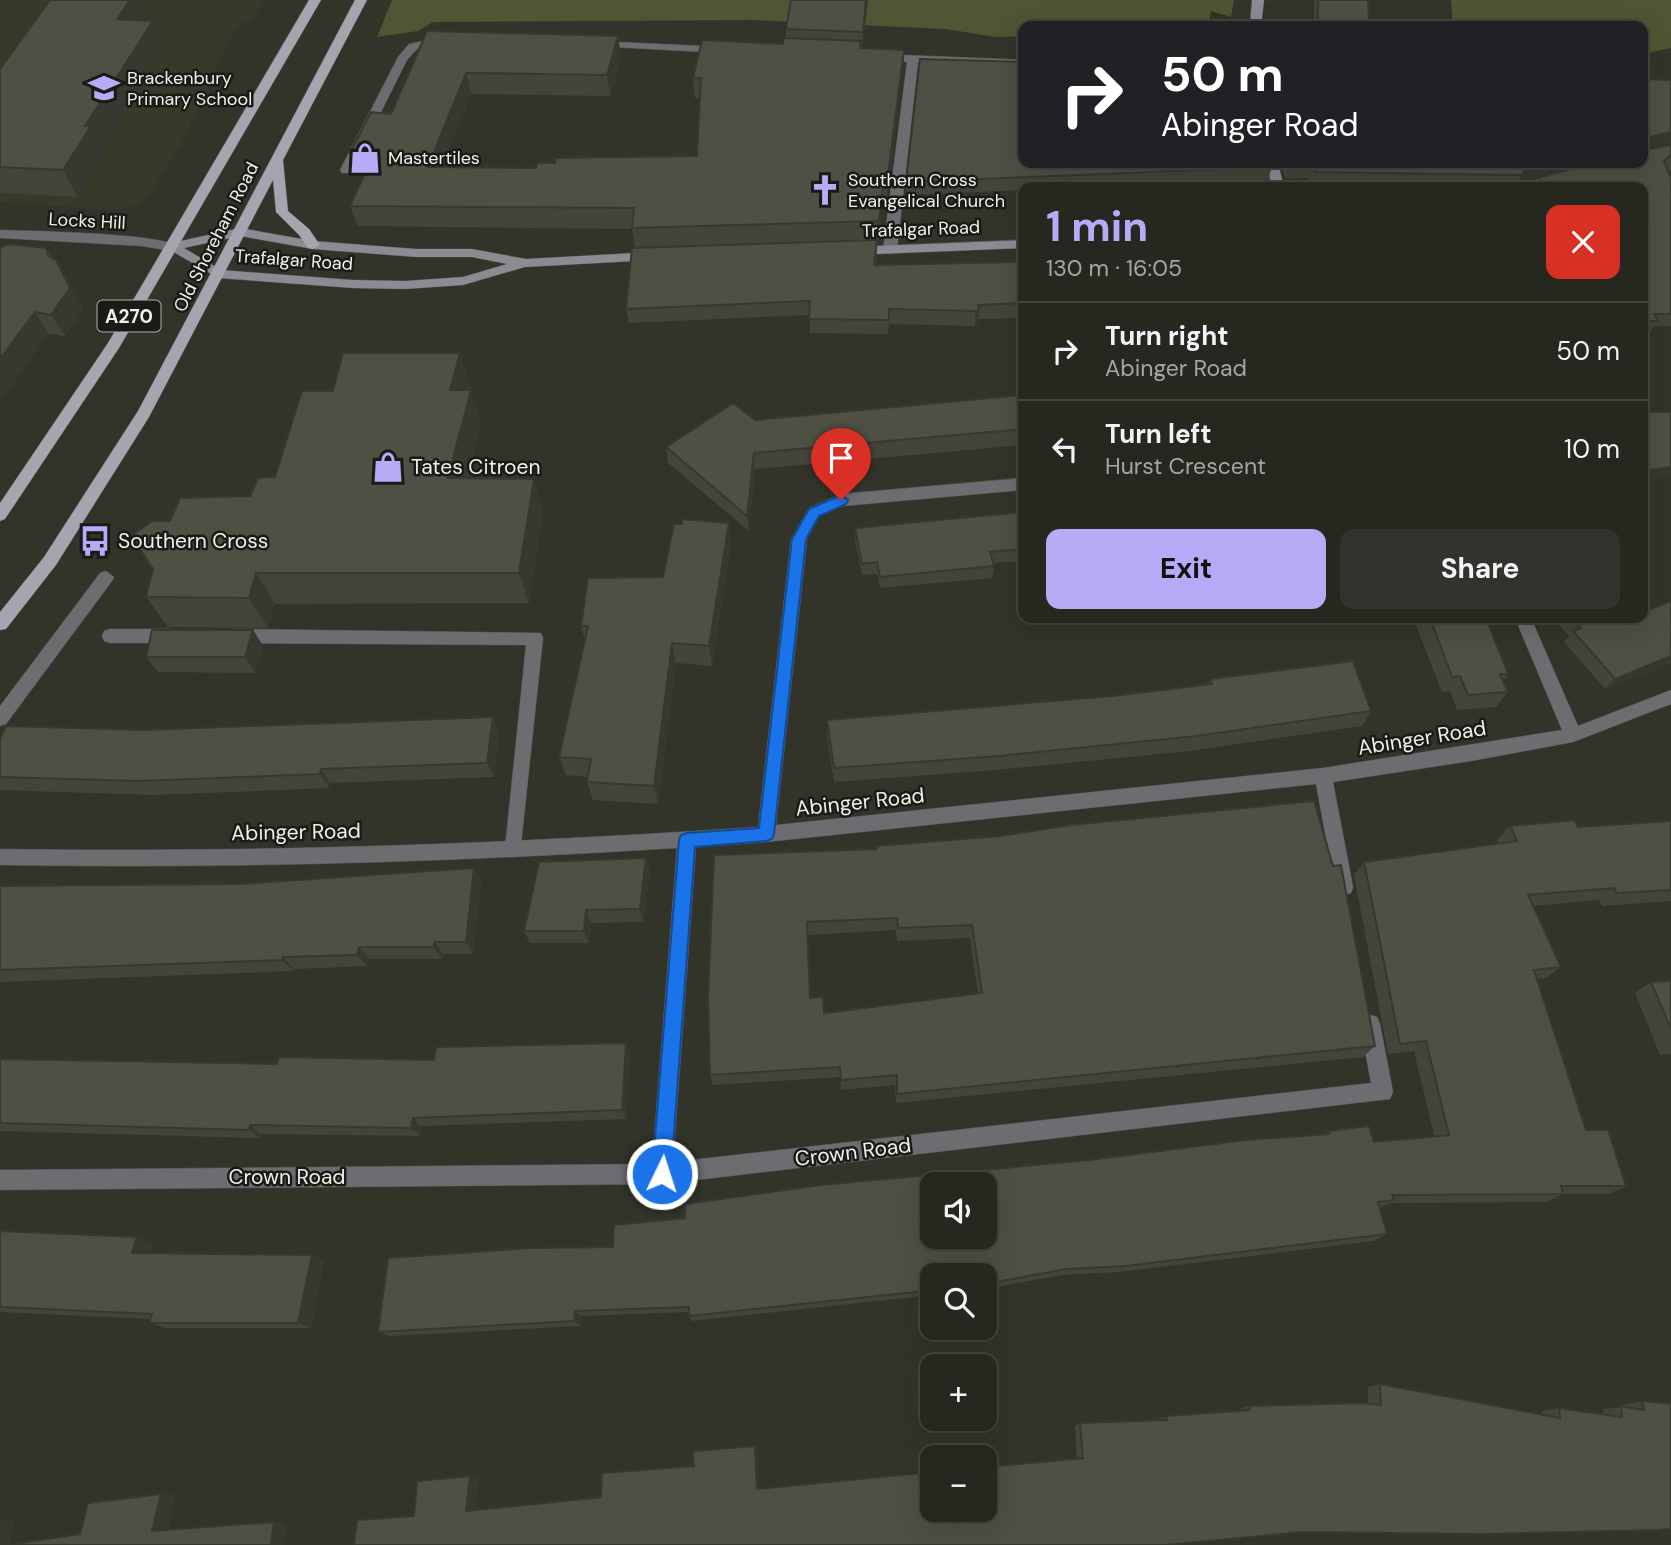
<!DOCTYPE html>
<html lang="en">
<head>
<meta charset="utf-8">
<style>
  :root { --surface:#26271f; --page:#32332c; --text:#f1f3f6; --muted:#a4a5a4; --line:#42443d; --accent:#b7abf8 }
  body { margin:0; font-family:"DM Sans",sans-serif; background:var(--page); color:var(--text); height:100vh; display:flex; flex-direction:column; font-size:26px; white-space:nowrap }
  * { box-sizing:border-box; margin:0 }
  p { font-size:23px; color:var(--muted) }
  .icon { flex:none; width:38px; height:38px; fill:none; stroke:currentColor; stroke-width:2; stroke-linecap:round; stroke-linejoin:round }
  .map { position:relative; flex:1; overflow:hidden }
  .panel { position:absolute; left:1018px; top:182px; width:630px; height:441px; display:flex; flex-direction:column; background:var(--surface); border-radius:14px; box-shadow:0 7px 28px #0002,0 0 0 2px var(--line) }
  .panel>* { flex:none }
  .top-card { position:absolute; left:1018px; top:21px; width:630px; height:147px; border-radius:14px; box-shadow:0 7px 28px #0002,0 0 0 2px var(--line); background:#202124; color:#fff; overflow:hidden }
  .controls { position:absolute; left:920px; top:1172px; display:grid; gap:14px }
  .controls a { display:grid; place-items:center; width:77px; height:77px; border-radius:14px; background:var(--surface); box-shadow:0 7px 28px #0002,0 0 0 2px var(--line); font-size:35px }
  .pin { position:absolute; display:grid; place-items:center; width:60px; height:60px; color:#fff; margin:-72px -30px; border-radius:50% 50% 50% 0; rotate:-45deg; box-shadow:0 0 7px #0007 }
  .pin .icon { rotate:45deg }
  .me { position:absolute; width:77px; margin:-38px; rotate:4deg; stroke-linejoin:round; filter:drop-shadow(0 0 5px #0008) }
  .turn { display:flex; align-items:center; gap:24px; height:147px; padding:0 28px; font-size:32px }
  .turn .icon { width:91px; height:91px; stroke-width:2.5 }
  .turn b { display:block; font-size:49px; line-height:60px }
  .round { display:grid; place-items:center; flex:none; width:74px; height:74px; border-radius:14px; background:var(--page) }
  .overview { display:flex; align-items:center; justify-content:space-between; height:119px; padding:0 28px }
  h1 { font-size:42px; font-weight:700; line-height:52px; color:var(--accent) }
  .primary-button { display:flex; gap:14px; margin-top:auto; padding:14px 28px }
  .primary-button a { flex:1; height:80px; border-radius:14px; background:var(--accent); color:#111; font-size:28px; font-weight:700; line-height:80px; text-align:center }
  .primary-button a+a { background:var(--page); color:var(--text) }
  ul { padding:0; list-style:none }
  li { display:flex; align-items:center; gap:21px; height:98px; padding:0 28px; border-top:2px solid var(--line) }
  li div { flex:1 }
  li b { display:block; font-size:26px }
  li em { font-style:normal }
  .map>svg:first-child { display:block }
  .built { fill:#373a28 }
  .green { fill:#505533 }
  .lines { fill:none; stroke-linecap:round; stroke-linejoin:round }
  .service-casing { stroke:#505248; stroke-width:1 }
  .minor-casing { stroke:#505248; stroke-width:1 }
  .tertiary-casing { stroke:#505248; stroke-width:1 }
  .secondary-casing { stroke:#505248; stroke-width:1 }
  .primary-casing { stroke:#505248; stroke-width:1 }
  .service { fill:#6c6c71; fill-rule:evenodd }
  .minor { fill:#6c6c71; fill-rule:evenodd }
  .tertiary { fill:#6c6c71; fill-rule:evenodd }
  .secondary { fill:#8c8b94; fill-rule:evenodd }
  .primary { fill:#a5a4af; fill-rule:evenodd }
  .wall { fill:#43453a; fill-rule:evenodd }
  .shaded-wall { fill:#373830 }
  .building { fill:#4e5044; stroke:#373830; stroke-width:2; fill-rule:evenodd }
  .route { fill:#1a73e8; stroke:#114b97; stroke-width:2 }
  .labels { text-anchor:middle; stroke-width:5; stroke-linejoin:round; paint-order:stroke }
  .far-poi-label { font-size:18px; fill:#eff0e9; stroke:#1a1b16; text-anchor:start }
  .far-street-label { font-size:18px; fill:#eff0e9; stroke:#1a1b16 }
  .shield { fill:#1a1b16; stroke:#afb0aa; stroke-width:2 }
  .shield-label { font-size:19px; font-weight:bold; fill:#eff0e9 }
  .poi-label { font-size:21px; fill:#eff0e9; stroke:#1a1b16; text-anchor:start }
  .street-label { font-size:21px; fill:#eff0e9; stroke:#1a1b16 }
</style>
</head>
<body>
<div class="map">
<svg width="1671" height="1545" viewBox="0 0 1671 1545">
  <rect width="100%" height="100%" fill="#323429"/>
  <path class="built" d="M0,0h264l-11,19 -9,3 -10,10 -53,112 -34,55 -11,7 -22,4 -114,-8z"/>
  <path class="green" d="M392,0h842l-3,17 -20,-6 -3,15h-184v10l-28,1 -51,-8 -192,-9 -320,2 -15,9 -41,6z
    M1451,0h220v48l-28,6v-28h-190z"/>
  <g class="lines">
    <defs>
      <path id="service" d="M110,629h62l6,2 2,5 -2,5 -6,2h-62l-6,-2 -2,-5 2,-5z
        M235,629l306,4 2,5 -23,216 -6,2 -6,-2 -3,-6 21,-203 -291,-2 -6,-2 -2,-5 2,-5z"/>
      <path id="minor" d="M443,37l6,3 -2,2 -30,7 -10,11 -55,110 -2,3h-8l-2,-3 58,-113 11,-13z
        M597,41l126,6 6,3 -6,3 -130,-7 -2,-2z
        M880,54l144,6v6l-106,-4 -21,188 -7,4 -7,-4 24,-188 -31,-3 -2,-2z
        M1024,478v12l-181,16 -24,10 -12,23 -31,286 547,-57 239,-38 -47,-112h16l47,108 93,-36v14l-98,38 -102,19 -138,21 20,105 -2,6 -7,2 -7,-2 -2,-6 -19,-103 -550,58 -70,5 -23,315 698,-79 -11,-59 3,-7 7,-2 7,2 3,7 13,68 -3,7 -728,85 -662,6v-20l652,-6 25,-316c-225,14 -451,21 -677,17v-16c252,4 506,-5 758,-22l33,-288 18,-31 32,-14z
        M106,571l8,6 -2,4 -106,143 -6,2v-20l100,-133z"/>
      <path id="tertiary" d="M0,230c29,1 163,3 179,17l-7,4 -31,-5 -141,-8z"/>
      <path id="secondary" d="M1252,0h12l-3,26h-11z
        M1266,163h12l6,24h-12z
        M1558,175l6,4 -2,3 -22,5h-22l2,-3z
        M240,228l73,13 103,8h56l54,10 127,-7 7,4 -7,4 -128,7 -62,18 -58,4 -52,-1 -135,-10 -53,-31 7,-4zM240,236l73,13 103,8h56l35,7 -44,13 -58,4 -52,-1 -132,-10 -37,-22z
        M1024,240v8l-172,7 -7,-4 7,-4z"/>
      <path id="primary" d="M309,0h12l-202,348 -114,171 -5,2v-18l108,-160z
        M355,0h12l-84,160 5,51 21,18 11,16 -7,4 -5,-1 -9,-13 -23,-23 -3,-32 -124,237 -93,148 -50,64 -6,1v-18l44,-55 94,-146z"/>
    </defs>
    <use href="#service" class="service-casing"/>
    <use href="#minor" class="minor-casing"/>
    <use href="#tertiary" class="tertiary-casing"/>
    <use href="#secondary" class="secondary-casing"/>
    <use href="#primary" class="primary-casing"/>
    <use href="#service" class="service"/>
    <use href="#minor" class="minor"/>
    <use href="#tertiary" class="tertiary"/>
    <use href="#secondary" class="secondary"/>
    <use href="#primary" class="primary"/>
  </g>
  <path class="wall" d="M50,0h90l8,19 -1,1 18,27 -63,101 3,5 -27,44 -78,-4v-124z
    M791,0h77l-6,48 41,23 -16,125h-4l-5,46h-1l-1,23 148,-3v56l-46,1 -1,5 -3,2 -85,-2 -1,10 -78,-1v-18l-181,8 -3,-14 9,-62 -3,-18 -274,-3 -8,-20 15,-32h-8l-7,-21 41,-39 36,-83 191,5 3,21 -11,39 -139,-2 -29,73 94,1 19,-5 142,-7 3,-57 -5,-1 -2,-20 90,-34 3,-6v-9z
    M1314,0h54l1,26h-55z
    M1671,80v63l-22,5v1l22,-4v26l-4,-2 4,9v148h-17l-5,7h-6v-146l-55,-22 -69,16 -4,6 -205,-2 -2,-7 -23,1 -5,-16h363z
    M1272,167l-4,13 -173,7h-71v3l-118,5v-13z
    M1540,177l1,10h-6z
    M0,248h46l23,34 14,28 -18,26 -16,-2 -49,67z
    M471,386l-1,4 11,33 -13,55 75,33 -14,92 -254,1 -7,24 -100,-1 -22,-30 24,-76 80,-25 25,-19 58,-86z
    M1024,395v50l-269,24 -6,62 -81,-68 -2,-16 89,-27z
    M1024,512v49l-31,2 1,3 -2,12 -112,10 -3,-14 -15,1 -7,-35v-12z
    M731,544l-19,122 -36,-3 -18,141 -65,-4 -6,-18 1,-5 -22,-2 -7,-18 26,-117 -4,-14 82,-49z
    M1413,618h73l22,56 -5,7 5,11 -12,15 -39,3 -7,-19 -8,1z
    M1563,618h80l28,45 -66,26 -41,-47 5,-6 -9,-10 4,-6z
    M253,630l10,16 -8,27 -97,-1 -12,-15z
    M1210,679l161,32 -9,15 -172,25 -194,19 -162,12 -7,-47v-15l285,-24 96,-12z
    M493,717l6,15 -5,45 -164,6 -1,5 -176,7 -153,-5v-51l145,-9z
    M1671,821v80l-69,5 -3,-6 -66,6 28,61 -15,11 -9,1 49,151 40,56 -17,8h-46l-16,8 -157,1 -11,5 8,26 -13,7 -255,31 -57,3 -77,14v-13h-52v19l-241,26 -3,-5v-4l-108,4 -1,10 -191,10 -11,-4 235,-85 72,-29 404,-58 236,-26 3,-3 46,11 60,-6 -20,-85 -26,3 -34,-179 10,-13 135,-19 -2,-3 13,-14 68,1z
    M876,849l499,197 -12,11 -467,46 -1,-18 -54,5 -1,-13 -127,8 -3,-10 -2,-78zM896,930l1,11 73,-3 8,56 -154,19 -14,-15 -2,-63z
    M646,858l4,13 -7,51 -52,1 -2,20h-59l-6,-12z
    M481,881l-8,73h-30l-1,5h-73l-2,7 -73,3v2l-294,11v-96z
    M1671,981v73l-11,1 -25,-62 16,-11z
    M630,1053l-4,66 -205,7 -1,10 -159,-2 -1,4 -260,-7v-72l277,5z
    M0,1231l153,13 -2,9 161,2 12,6 -13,67h-145l-17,-5 2,-4 -151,-7z
    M1380,1384l162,31v-4l17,-3 44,6v-5l21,-2 -1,-2 19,-4 29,128 -1257,-13 56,-40 8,2 -3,32 126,-13 154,-51 2,2 1,41 319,-31 -2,-32 5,-3 78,-2v-2l8,-3 74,-5v-2l9,-3 119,-3v-16z"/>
  <path class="shaded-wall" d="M125,0h15l8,19 -19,27 -12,-27z
    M866,0h2l-6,50 1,-18z
    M153,21l12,26 -63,101 3,5 -27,44 -15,-27 22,-44z
    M618,36l3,21 -11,39 -3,-21z
    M904,50l-1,21 -16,125 1,-21z
    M466,73l5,21 -37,93 -6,-20z
    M1671,132v11l-28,6 7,-12z
    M1550,163h45l-76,18 -4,6 11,-18z
    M884,175l-1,21 -5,46 1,-21z
    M56,260l13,22 14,28 -18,26 -14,-21z
    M979,310l-2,14 -3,2 2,-15z
    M35,312l14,22 -49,67v-42z
    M460,353l11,33 -9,37 -12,-33z
    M471,390l10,33 -21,87 -12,-32z
    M754,453l1,16 -6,62 -2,-15z
    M1671,467v8l-2,2 -26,5v-11z
    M534,479l9,32 -14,92 -10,-30z
    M729,523l2,21 -19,122 -3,-20z
    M256,573l19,31 -7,24 -19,-30z
    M253,630l10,16 -8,27 -10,-16z
    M672,643l4,20 -18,141 -4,-18z
    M1671,656v7l-66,26 10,-10z
    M493,717l6,15 -5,45 -7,-14z
    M321,769l9,14 -1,5 -9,-14z
    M646,858l4,13 -7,51 -3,-13z
    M474,868l7,13 -8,73 -7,-12z
    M586,910l5,13 -2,20 -5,-12z
    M435,942l8,12 -1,5 -9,-12z
    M359,947l10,12 -2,7 -10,-11z
    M283,957l11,12v2l-12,-11z
    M626,1043l4,10 -4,66 -4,-9z
    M413,1118l8,8 -1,10 -9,-8z
    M250,1125l11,9 -1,4 -11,-8z
    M137,1237l16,7 -4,15 -17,-6z
    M312,1255l12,6 -13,67 -13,-5z
    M575,1311l6,5 -1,10 -6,-5z
    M755,1446l2,2 1,43 -1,-2z
    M470,1476l8,2 -3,33h-9z
    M161,1494l15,1 -8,36h-16z
    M0,1520l15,1 -6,24h-9z
    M274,1522l13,1 -3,22h-13z"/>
  <path class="building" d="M50,0h80l-13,19 36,2 -68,105h6l-28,44 -63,-3v-98z
    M791,0h75l-3,32 -77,-3z
    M1318,0h50l1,26h-51z
    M427,31l191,5 -11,39 -141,-2 -38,94 108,1 1,-5h18l1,-5 141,-2 4,-78h-8l9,-38 81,4 1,-6 77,3 -1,7 44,2 -16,125h-4l-5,46 -247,7 2,-20 -284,-2 24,-51 -24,-2 21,-41 20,2z
    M920,59l104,3v101h246l2,4 -366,15z
    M1643,79l28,1v52l-21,5 -1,12 22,-4v9l-7,7 7,17v136h-17l4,7h-15v-134h-102l-1,-10 55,-14h48z
    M1288,163h262l-24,6 -4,6 -207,-3 -2,-7 -24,2z
    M877,240l-3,25 150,-3v41l-46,2 1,5 -3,1 -87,-2v11l-80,-1 1,-18 -184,8 6,-61z
    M9,244l37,4 2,8 8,4 14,28 -19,27 -16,-3 -35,47v-111z
    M343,353h117l-10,37h21l-23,88 86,1 -15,94h-263l-7,25 -103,-1 7,-28 -22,-33 21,-15h18l10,-23 70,-2 8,-18 17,-1 27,-86h31z
    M1024,395v34l-270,24 -7,63 -81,-69 67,-44 22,17z
    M1643,412h28v55l-28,4z
    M1024,512v37l-34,3 4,14 -114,11 -3,-15 -15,2 -7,-36z
    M682,519l47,4 -20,123 -37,-3 -18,143 -67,-4 4,-23 -32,-2 29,-131h-7l7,-48 75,-1 11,-53h8z
    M1671,601v55l-56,23 -42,-48 8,-3 -10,-10h72v-10l3,3z
    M1430,618h56l22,56h-8l8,18 -40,3 -8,-19 -8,1z
    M152,630h101l-8,27h-99z
    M1353,661l18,50 -174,25 -198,20 -165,12 -7,-48 285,-24 100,-12 -2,-5z
    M493,717l-6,46 -166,6 -1,5 -180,7 -140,-4v-38l6,-13 139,4z
    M1314,801l19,65 8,-1 34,181 -478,48v-19l-56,5 -1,-13 -130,8 -2,-78 6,-142 162,-6 1,-3 123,-10 71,-11zM897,918l1,10 74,-3 10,68 -158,20 -1,-16 -13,1 -3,-76z
    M1574,820l4,7 93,-6v69l-54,3 -3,-5 -86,7 33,72 -27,3 52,160h22l18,56h-65l2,8 -171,1 2,5 -16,2 9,32 -261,32 -59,3 -82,15v-8h-52v14l-244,26v-9l-114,4 -1,10 -196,11 10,-74 143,-10 82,-1 1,-22 71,-7v-14l136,-19 268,-25 157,-20 83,-6 -1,-3 41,-5 5,16 75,-7 -23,-94 -26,3 -36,-182 153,-21 -7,-15zM933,1185h52v52h-52z
    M646,858l-6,51 -54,1 -2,21h-60l15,-69z
    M474,868l-8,74h-31l-2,5h-74l-2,8 -74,2 -1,3 -282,10v-84l241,-2z
    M1671,981v48l-20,-47z
    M626,1043l-4,67 -209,8 -2,10 -161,-3 -1,5 -249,-7v-64l277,5 2,-7 155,3 2,-13z
    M0,1231l137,6 -5,16 180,2 -14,68h-149l3,-9 -152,-7z
    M1380,1384l180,34 -1,-10 63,9 -1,-11 23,4 -2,-9 29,3v125l-14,1 -175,4 -179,-2 -138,13h-811l3,-25 57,-4 3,-35 53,-5 -4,35 135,-14 1,-24 92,-7 -1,-15 62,-5 2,43 176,-17v38h52v-43l98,-9 -3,-35 87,-3 -1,-4 84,-6 -1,-4 112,-3 20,2z
    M161,1494l-9,37 122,-9 -3,23h-264l73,-11 8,-31z"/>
  <path class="route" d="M841,495l7,5 -2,4 -27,12 -13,23 -32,295 -2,5 -6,2 -71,6 -24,327 -3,7 -6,3 -7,-3 -3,-7 27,-334 2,-5 6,-2 72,-5 33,-289 17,-30z"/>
  <defs>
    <symbol id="school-bare" viewBox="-9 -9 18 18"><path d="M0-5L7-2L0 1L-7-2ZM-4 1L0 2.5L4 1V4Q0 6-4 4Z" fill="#b7abf8" stroke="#1a1b16" stroke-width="2.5" paint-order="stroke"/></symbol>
    <symbol id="shop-bare" viewBox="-9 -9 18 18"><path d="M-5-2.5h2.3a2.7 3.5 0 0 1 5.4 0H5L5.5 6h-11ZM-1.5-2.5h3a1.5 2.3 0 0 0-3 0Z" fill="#b7abf8" stroke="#1a1b16" stroke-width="2.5" paint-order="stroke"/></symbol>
    <symbol id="church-bare" viewBox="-9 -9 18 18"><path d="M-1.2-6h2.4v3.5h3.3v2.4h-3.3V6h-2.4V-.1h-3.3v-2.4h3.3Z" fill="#b7abf8" stroke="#1a1b16" stroke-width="2.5" paint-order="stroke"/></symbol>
    <symbol id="bus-bare" viewBox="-9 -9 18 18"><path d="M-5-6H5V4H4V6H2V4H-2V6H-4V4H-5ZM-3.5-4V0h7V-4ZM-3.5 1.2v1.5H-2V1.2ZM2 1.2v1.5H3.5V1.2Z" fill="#b7abf8" stroke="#1a1b16" stroke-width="2.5" paint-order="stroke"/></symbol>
  </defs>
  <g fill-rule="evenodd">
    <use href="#school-bare" x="82" y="66" width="44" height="44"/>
    <use href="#shop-bare" x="343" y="136" width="44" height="44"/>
    <use href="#church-bare" x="803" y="168" width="44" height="44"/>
    <use href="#shop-bare" x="366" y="445" width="44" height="44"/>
    <use href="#bus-bare" x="73" y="519" width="44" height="44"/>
  </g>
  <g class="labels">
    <g class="far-poi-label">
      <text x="127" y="84">Brackenbury<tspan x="127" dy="21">Primary School</tspan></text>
      <text x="388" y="164">Mastertiles</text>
      <text x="848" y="186">Southern Cross<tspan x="848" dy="21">Evangelical Church</tspan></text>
    </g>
    <g class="far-street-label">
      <text transform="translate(87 221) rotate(3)" y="6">Locks Hill</text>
      <text transform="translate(921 229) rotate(-2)" y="6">Trafalgar Road</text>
      <text transform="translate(216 237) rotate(-63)" y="6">Old Shoreham Road</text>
      <text transform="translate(294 260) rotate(4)" y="6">Trafalgar Road</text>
    </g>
    <rect class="shield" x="97.5" y="300.5" width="63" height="31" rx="5"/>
    <g class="shield-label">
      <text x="129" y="323">A270</text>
    </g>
    <g class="poi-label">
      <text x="411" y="474">Tates Citroen</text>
      <text x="118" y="548">Southern Cross</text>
    </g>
    <g class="street-label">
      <text transform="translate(1422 738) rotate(-9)" y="7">Abinger Road</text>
      <text transform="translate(860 802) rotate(-6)" y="7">Abinger Road</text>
      <text transform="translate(296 832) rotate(-1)" y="7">Abinger Road</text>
      <text transform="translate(853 1152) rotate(-7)" y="7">Crown Road</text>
      <text x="287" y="1184">Crown Road</text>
    </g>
  </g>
</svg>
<div class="controls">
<a><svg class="icon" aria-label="sound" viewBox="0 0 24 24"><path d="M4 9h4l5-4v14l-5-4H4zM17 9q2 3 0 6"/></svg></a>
<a><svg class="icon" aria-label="search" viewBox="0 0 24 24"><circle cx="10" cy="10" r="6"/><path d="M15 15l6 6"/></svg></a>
<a>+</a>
<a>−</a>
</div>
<div class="pin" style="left:841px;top:500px;background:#d93025"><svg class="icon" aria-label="arrive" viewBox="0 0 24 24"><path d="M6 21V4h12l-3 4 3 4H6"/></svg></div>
<svg class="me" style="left:662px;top:1174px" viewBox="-20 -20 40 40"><circle r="17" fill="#1a73e8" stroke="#fff" stroke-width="3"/><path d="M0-11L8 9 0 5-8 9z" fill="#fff"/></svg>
<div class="top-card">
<div class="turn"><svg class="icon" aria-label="right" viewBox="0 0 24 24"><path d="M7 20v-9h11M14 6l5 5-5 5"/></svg><div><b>50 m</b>Abinger Road</div></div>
</div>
<section class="panel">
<div class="overview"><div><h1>1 min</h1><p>130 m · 16:05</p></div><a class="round" style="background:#d93025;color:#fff"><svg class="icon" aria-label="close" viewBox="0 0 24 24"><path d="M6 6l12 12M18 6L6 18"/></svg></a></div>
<ul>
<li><svg class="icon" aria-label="right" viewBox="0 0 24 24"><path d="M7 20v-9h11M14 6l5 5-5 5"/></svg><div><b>Turn right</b><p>Abinger Road</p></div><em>50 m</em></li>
<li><svg class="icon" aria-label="left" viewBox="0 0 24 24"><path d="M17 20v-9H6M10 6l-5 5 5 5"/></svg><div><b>Turn left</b><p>Hurst Crescent</p></div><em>10 m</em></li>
</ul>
<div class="primary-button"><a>Exit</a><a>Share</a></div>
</section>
</div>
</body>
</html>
